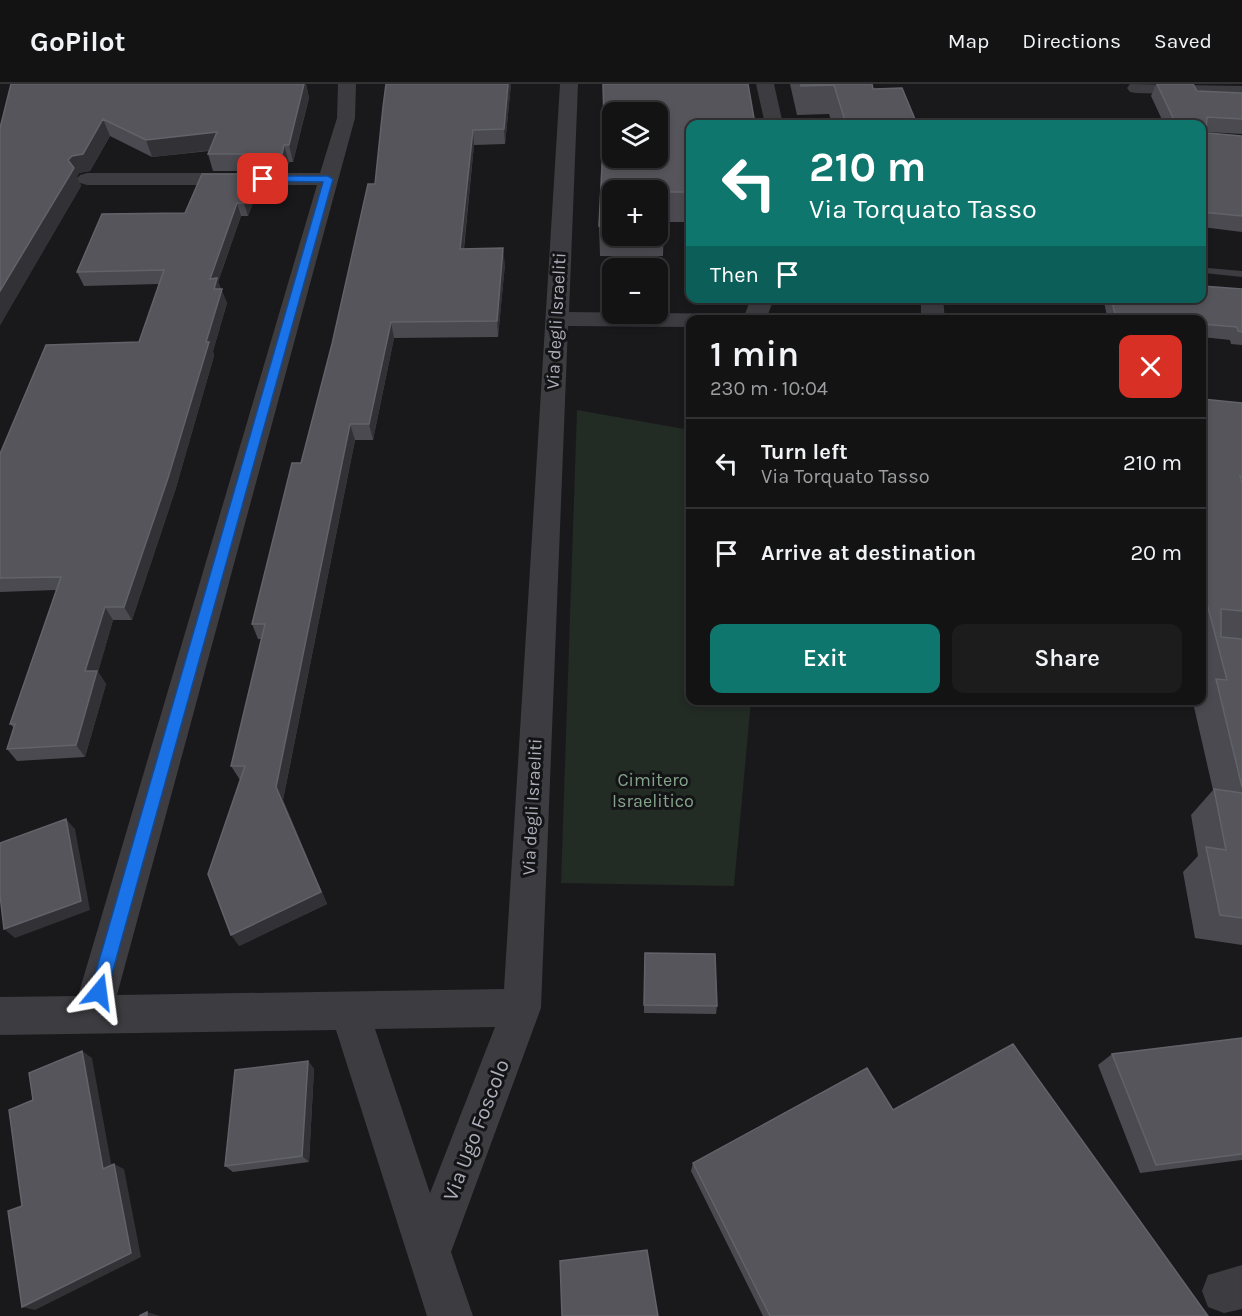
<!DOCTYPE html>
<html lang="en">
<head>
<meta charset="utf-8">
<style>
  :root { --surface:#131314; --page:#1c1c1d; --text:#f1f3f6; --muted:#9d9ea0; --line:#323234; --accent:#0f766e }
  body { margin:0; font-family:Karla,sans-serif; background:var(--page); color:var(--text); height:100vh; display:flex; flex-direction:column; font-size:22px; white-space:nowrap }
  * { box-sizing:border-box; margin:0 }
  p { font-size:20px; color:var(--muted) }
  .icon { flex:none; width:33px; height:33px; fill:none; stroke:currentColor; stroke-width:2; stroke-linecap:round; stroke-linejoin:round }
  .map { position:relative; flex:1; overflow:hidden }
  .drawer { position:absolute; left:686px; top:231px; width:520px; height:390px; display:flex; flex-direction:column; background:var(--surface); border-radius:12px; box-shadow:0 3px 9px #0003,0 0 0 2px var(--line) }
  .drawer>* { flex:none }
  .guide { position:absolute; left:686px; top:36px; width:520px; height:183px; border-radius:12px; box-shadow:0 3px 9px #0003,0 0 0 2px var(--line); background:#0f766e; color:#fff; overflow:hidden }
  .tools { position:absolute; left:602px; top:18px; display:grid; gap:12px }
  .tools a { display:grid; place-items:center; width:66px; height:66px; border-radius:12px; background:var(--surface); box-shadow:0 3px 9px #0003,0 0 0 2px var(--line); font-size:30px }
  .pin { position:absolute; display:grid; place-items:center; width:51px; height:51px; color:#fff; margin:-26px; border-radius:12px; box-shadow:0 3px 9px #0006 }
  .me { position:absolute; width:66px; margin:-33px; rotate:16deg; stroke-linejoin:round; filter:drop-shadow(0 0 4px #0008) }
  .turn { display:flex; align-items:center; gap:21px; height:126px; padding:0 24px; font-size:27px }
  .turn .icon { width:78px; height:78px; stroke-width:2.5 }
  .turn b { display:block; font-size:42px; line-height:51px }
  .then { display:flex; align-items:center; height:57px; padding:0 24px; background:#0003; gap:12px; font-size:22px }
  .round { display:grid; place-items:center; flex:none; width:63px; height:63px; border-radius:12px; background:var(--page) }
  .summary { display:flex; align-items:center; justify-content:space-between; height:102px; padding:0 24px }
  h1 { font-size:36px; font-weight:600; line-height:45px }
  .primary-button { display:flex; gap:12px; margin-top:auto; padding:12px 24px }
  .primary-button a { flex:1; height:69px; border-radius:12px; background:var(--accent); color:#fff; font-size:24px; font-weight:600; line-height:69px; text-align:center }
  .primary-button a+a { background:var(--page); color:var(--text) }
  ul { padding:0; list-style:none }
  li { display:flex; align-items:center; gap:18px; height:90px; padding:0 24px; border-top:2px solid var(--line) }
  li div { flex:1 }
  li b { display:block; font-size:22px }
  li em { font-style:normal }
  header { display:flex; align-items:center; gap:36px; box-sizing:border-box; height:84px; padding:0 30px; background:var(--surface); border-bottom:2px solid var(--line) }
  header strong { font-size:28px }
  nav { display:flex; gap:33px; margin-inline-start:auto; font-size:21px }
  .map>svg:first-child { display:block }
  .green { fill:#232b25 }
  .lines { fill:none; stroke-linecap:round; stroke-linejoin:round }
  .lane { fill:#3c3c41; fill-rule:evenodd }
  .street { fill:#3c3c41; fill-rule:evenodd }
  .wall { fill:#4a4a50; fill-rule:evenodd }
  .shaded-wall { fill:#323236 }
  .building { fill:#55555b; stroke:#62636a; stroke-width:1.5; fill-rule:evenodd }
  .route { fill:#1a73e8; stroke:#114b97; stroke-width:1.5 }
  .labels { text-anchor:middle; stroke-width:6; stroke-linejoin:round; paint-order:stroke }
  .street-label { font-size:18px; fill:#acaeba; stroke:#141416 }
  .park-label { font-size:18px; fill:#84a38b; stroke:#141416 }
  .near-street-label { font-size:21px; fill:#acaeba; stroke:#141416 }
</style>
</head>
<body>
<header>
<strong>GoPilot</strong>
<nav><a>Map</a><a>Directions</a><a>Saved</a></nav>
</header>
<div class="map">
<svg width="1242" height="1232" viewBox="0 0 1242 1232">
  <rect width="100%" height="100%" fill="#19191b"/>
  <path class="green" d="M577,326l113,20v270l61,1 -17,185 -173,-3z"/>
  <g class="lines">
    <path class="lane" d="M1208,184l34,3v6l-38,-4 -2,-2z"/>
    <path class="street" d="M338,0h18l-1,34 -238,877 387,-6 56,-905h18l-9,228 176,2 6,-16h23l-8,22h-76v7l-122,-1 -27,682 -90,244 22,64h-46l-91,-286 -336,5v-38l78,-1 239,-811h-230l-7,-2 -3,-4 3,-4 7,-2h233l17,-55zM495,943l-65,166 -55,-164z
      M756,0h18l9,40h-18z
      M1130,0l112,2v10l-106,-3 -6,-1 -3,-4z
      M921,214h22l2,22h-24z
      M1242,1181v44l-18,4 -16,-6 -6,-16 6,-16z"/>
  </g>
  <path class="wall" d="M11,0h295l3,14 -16,64h-4l-3,9h-73l-5,-17 1,-3 -57,6 -42,-21 -20,35 -11,2 -2,3 4,10 -81,139v-197z
    M511,0l-6,60 -31,1 -10,104 41,15 -7,73 -104,1 -21,102h-18l-72,360 44,104 -88,42 1,-166 -9,-14 31,-127h-4l-6,-15 49,-161 74,-279z
    M790,0h82l1,5 44,35h-85l-3,-10 -32,1z
    M1156,0h37l4,7 45,2v41l-35,-2 1,1 34,3v96l-40,-5v-103h-38l-13,-28z
    M690,40v98h-26l-1,34h-63l-1,-30 5,-98zM612,106h45v46h-45z
    M259,103l-11,29h-7l-23,66 9,21 -14,48 1,5 -39,135 -43,129h-19l-15,52 8,12 -21,73 -68,4 -10,-12 7,-21 -4,-4 46,-134 -56,2v-138l139,-112 20,-58 -75,2 -7,-14 108,-59z
    M1242,205v56l-11,-1 -1,-4 -28,-3v-17h-94l-5,-22h99z
    M1202,315l40,4v542l-47,-7 -12,-66 15,-16 -7,-41 22,-25 -19,-83 6,-7h2z
    M644,878l73,44 -1,8 -72,-1z
    M1242,954v122l-102,13 -42,-108 14,-11z
    M308,977l6,8 -5,93 -76,10 -8,-6z
    M893,1026l315,206h-445l-72,-145 2,-8z"/>
  <path class="shaded-wall" d="M304,0h2l3,14 -16,64 -4,-17z
    M508,0h3l-6,60 -1,-15z
    M103,35l7,17 -20,35 -11,2 -2,3 4,10 -81,139v-34l68,-131z
    M473,46l1,15 -12,119 -2,-15z
    M217,48l5,17 -70,8 -6,-17z
    M284,61l5,17 -3,9 -4,-17z
    M255,90l4,13 -11,29 -4,-13z
    M237,119l4,13 -23,66 9,21 -14,48 1,5 -39,135 -43,129 -8,-13 82,-265 4,-63z
    M503,164l2,16 -7,73 -1,-16z
    M391,238l3,16 -21,102 -4,-16z
    M350,340l5,16 -72,360 44,104 -88,42 -8,-11 45,-148z
    M105,523l8,13 -15,52 8,12 -21,73 -9,-12 9,-74z
    M66,735l9,10 15,81 -75,28 -11,-9z
    M82,967l10,7 21,116 -10,-5z
    M308,977l6,8 -5,93 -7,-6z
    M114,1080l10,5 17,88 -106,53 -13,-3z
    M147,1228l13,4h-13z"/>
  <path class="building" d="M11,0h293l-15,61h-5l-2,9h-74l9,-22 -71,8 -43,-21 -20,35 -11,2 -4,4 6,8 -74,123v-163z
    M386,0h122l-4,45 -31,1 -13,119 43,-1 -6,73 -106,1 -22,102h-19l-74,363 45,105 -90,43 -23,-61 37,-108h-14l34,-142h-13l40,-161h9l31,-119 36,-160h7l8,-77z
    M603,0h145l7,40h-65v68h-28l2,34h-7v-36h-45v36h-13l5,-103zM612,28h45v46h-45z
    M801,0h71l1,5 29,-1 15,36h-71l-12,-39 -33,1z
    M1157,0h36l4,7 45,2v26l-35,-2 -1,14 2,2 34,3v80l-40,-4v-88h-26z
    M202,90h53l-11,29h-7l-27,76 7,-1 -3,11h8l-16,53h3l-41,136 -44,129h-19l-20,64h12l-21,74 -69,4 8,-25h-5l51,-147 -61,1v-124l46,-109 93,-3 25,-72 -87,2 25,-58 83,-1z
    M1202,202l40,3v43l-4,-1 -1,-4 -35,-3v-4h-60l-26,-3 -5,-19h91z
    M1202,315l40,4v74l-2,-1 2,7v128l-21,-2v28l21,2v148l-26,-108 11,1 -23,-88h-2z
    M1214,705l28,4v125l-22,-3 -14,-68 20,3z
    M66,735l15,82 -77,28 -4,-34v-52z
    M645,869l70,1 2,52 -73,-1z
    M1242,954v116l-86,11 -44,-111z
    M1013,960l195,272h-438l-77,-153 174,-95 26,42z
    M82,967l21,118 11,-5 17,89 -109,54 -14,-96 14,-5 -13,-96 24,-10 -4,-27z
    M308,977l-6,95 -77,10 10,-96z
    M647,1166l11,66h-96l-2,-55z
    M147,1228v4h-8z"/>
  <path class="route" d="M263,92h65l5,3 -226,813 -2,6 -6,2 -6,-2 -3,-6 233,-810 -63,-1 -2,-2z"/>
  <g class="labels">
    <g class="street-label">
      <text transform="translate(556 237) rotate(-87)" y="6">Via degli Israeliti</text>
      <text transform="translate(532 723) rotate(-87)" y="6">Via degli Israeliti</text>
    </g>
    <g class="park-label">
      <text x="653" y="702">Cimitero<tspan x="653" dy="21">Israelitico</tspan></text>
    </g>
    <g class="near-street-label">
      <text transform="translate(476 1046) rotate(-69)" y="7">Via Ugo Foscolo</text>
    </g>
  </g>
</svg>
<div class="tools">
<a><svg class="icon" aria-label="layers" viewBox="0 0 24 24"><path d="M12 4l9 5-9 5-9-5zM3 14l9 5 9-5"/></svg></a>
<a>+</a>
<a>−</a>
</div>
<div class="pin" style="left:263px;top:95px;background:#d93025"><svg class="icon" aria-label="arrive" viewBox="0 0 24 24"><path d="M6 21V4h12l-3 4 3 4H6"/></svg></div>
<svg class="me" style="left:99px;top:908px" viewBox="-20 -20 40 40"><path d="M0-17L14 15 0 8-14 15z" fill="#1a73e8" stroke="#fff" stroke-width="4"/></svg>
<div class="guide">
<div class="turn"><svg class="icon" aria-label="left" viewBox="0 0 24 24"><path d="M17 20v-9H6M10 6l-5 5 5 5"/></svg><div><b>210 m</b>Via Torquato Tasso</div></div>
<div class="then">Then<svg class="icon" aria-label="arrive" viewBox="0 0 24 24"><path d="M6 21V4h12l-3 4 3 4H6"/></svg></div>
</div>
<section class="drawer">
<div class="summary"><div><h1>1 min</h1><p>230 m · 10:04</p></div><a class="round" style="background:#d93025;color:#fff"><svg class="icon" aria-label="close" viewBox="0 0 24 24"><path d="M6 6l12 12M18 6L6 18"/></svg></a></div>
<ul>
<li><svg class="icon" aria-label="left" viewBox="0 0 24 24"><path d="M17 20v-9H6M10 6l-5 5 5 5"/></svg><div><b>Turn left</b><p>Via Torquato Tasso</p></div><em>210 m</em></li>
<li><svg class="icon" aria-label="arrive" viewBox="0 0 24 24"><path d="M6 21V4h12l-3 4 3 4H6"/></svg><div><b>Arrive at destination</b></div><em>20 m</em></li>
</ul>
<div class="primary-button"><a>Exit</a><a>Share</a></div>
</section>
</div>
</body>
</html>
